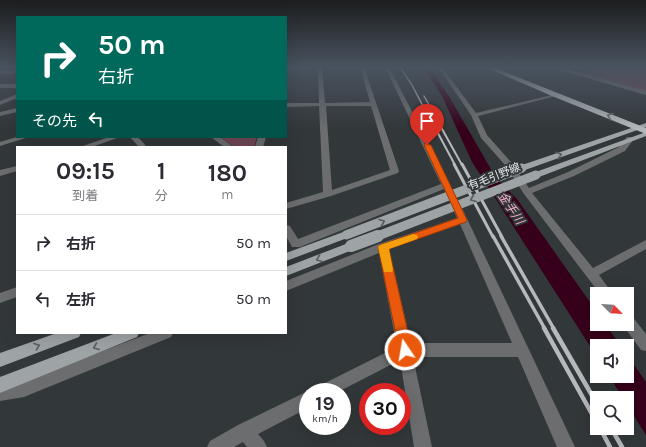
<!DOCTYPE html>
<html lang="ja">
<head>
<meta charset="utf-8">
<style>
  :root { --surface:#fff; --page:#f7f7f7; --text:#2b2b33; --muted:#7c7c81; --line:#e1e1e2 }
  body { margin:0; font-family:Karla,"Noto Sans JP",sans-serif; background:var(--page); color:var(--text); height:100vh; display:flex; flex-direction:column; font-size:15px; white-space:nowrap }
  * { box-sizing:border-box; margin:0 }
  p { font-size:13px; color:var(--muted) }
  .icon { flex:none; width:22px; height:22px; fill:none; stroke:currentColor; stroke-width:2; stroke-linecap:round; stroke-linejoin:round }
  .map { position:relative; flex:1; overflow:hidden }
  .drawer { position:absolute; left:16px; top:146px; width:271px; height:188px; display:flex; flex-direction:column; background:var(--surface); border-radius:0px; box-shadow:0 4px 16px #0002 }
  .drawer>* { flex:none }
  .banner { position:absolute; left:16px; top:16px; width:271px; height:122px; border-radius:0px; box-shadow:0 4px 16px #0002; background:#00695c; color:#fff; overflow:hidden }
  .needle { width:26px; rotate:114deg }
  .controls { position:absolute; left:590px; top:287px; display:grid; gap:8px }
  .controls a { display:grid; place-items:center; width:44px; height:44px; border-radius:0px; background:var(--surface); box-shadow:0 4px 16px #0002; font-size:20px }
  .speed { position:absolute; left:299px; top:383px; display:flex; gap:8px; font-size:20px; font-weight:700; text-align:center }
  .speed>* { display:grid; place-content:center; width:52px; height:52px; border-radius:50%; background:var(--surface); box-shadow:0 4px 16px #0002; line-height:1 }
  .speed small { font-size:10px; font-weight:400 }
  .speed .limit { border:6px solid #d22; background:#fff; color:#111 }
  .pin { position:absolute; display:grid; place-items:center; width:34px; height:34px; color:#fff; margin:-41px -17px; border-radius:50% 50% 50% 0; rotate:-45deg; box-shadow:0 0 4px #0007 }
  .pin .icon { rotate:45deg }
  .me { position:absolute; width:44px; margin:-22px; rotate:348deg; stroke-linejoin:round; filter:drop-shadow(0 0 3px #0008) }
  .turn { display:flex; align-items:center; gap:14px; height:84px; padding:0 16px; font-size:18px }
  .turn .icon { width:52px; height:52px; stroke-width:2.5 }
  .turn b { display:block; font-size:28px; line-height:34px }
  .then { display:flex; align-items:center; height:38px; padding:0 16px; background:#0003; gap:8px; font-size:15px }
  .eta { display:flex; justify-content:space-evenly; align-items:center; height:68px; text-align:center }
  .eta b { font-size:24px; font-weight:700; line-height:28px }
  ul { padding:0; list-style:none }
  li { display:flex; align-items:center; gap:12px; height:56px; padding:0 16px; border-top:1px solid var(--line) }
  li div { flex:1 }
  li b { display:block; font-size:15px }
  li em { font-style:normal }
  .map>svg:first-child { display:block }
  .green { fill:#704756 }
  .water { fill:#36001b }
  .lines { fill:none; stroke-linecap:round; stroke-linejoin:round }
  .street { fill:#6b6d6e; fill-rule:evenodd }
  .primary { fill:#9ea3a5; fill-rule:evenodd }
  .highway { fill:#b2b8ba; fill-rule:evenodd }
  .rail-far4 { stroke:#b6b9bb; stroke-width:1.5 }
  .rail-far3 { stroke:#b6b9bb; stroke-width:2 }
  .rail-far2 { stroke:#b6b9bb; stroke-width:3 }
  .rail-far1 { stroke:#b6b9bb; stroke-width:3.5 }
  .rail { stroke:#b6b9bb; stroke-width:4.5 }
  .primary-bridge-far1 { stroke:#9ea3a5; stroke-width:9 }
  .primary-bridge { stroke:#9ea3a5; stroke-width:12 }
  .oneway { stroke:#656b6d }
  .oneway2 { stroke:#585d5f }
  .route { fill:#ea580c; stroke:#983908 }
  .slow { fill:#f59e0b }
  .labels { text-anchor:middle; stroke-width:4; stroke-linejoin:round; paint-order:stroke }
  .street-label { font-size:11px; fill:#e7eaeb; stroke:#323739 }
  .water-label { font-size:12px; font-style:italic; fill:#feb2ce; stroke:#323739 }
</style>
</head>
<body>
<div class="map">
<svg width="646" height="447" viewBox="0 0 646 447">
  <rect width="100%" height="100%" fill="#323739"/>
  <path class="green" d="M603,67h43v26l-65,-20z
    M220,137h37l-3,10h-20z"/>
  <path class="water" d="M423,67h6l21,31 46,80 21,21 80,113v12h8l16,22h-24v11l-125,-195 -30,-66z
    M627,355l19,27v53l-19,-30v-7h-4l-14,-22h18z"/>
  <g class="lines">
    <path class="street" d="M286,67h36l3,36 45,-1 -10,-35h4l35,104 -1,2 -67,23 -45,13v-6l37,-11 -4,-86 -33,1v-4h33l-1,-35h-32zM326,106h45l19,64 -58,20z
      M385,67h4l73,141 113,239h-18l-39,-90h-105l19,90h-18l-14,-87 -62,32h-24l3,-5 80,-40 -18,-94 -93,38v-10l93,-37 78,-26 -13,-29 -144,58h-8l-6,-11v-11l4,1 8,13 143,-55zM460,224l52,119h-101l-22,-94z
      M438,67h4l34,46 80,-19v2l-78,20 9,19 24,27 18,26 39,-16 51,-25 8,-10h6l1,2 -9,12 -51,25 -42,17 61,75 53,-28v9l-47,26 14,19h-13l-76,-100 -19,-29 -24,-27 -10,-23z
      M553,67h6l87,24v4l-93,-27z
      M17,68v3l-4,3h-13v-4h12z
      M0,84h17v4h-17z
      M17,94v4l-17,7v-4z
      M17,108v4l-17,4v-4z
      M17,137h12l-29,9v-4z
      M109,137h11l-28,10h-12z
      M130,137h8l9,10h-8z
      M211,137h9l13,10h-9z
      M258,137h8l-3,10h-8z
      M17,166v5l-17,5v-6z
      M17,287v10l-17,6v-10z
      M627,314l5,2 14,18v17l-5,-1 -19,-26h5z
      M150,333h23l-2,4 -147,60 -24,4v-16l24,-4z
      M308,391l2,1h-2v16l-50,26 6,7 3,6h-20l-4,-5 -9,5h-27l3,-6 28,-16z"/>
    <path class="primary" d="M646,123v4l-121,43h-3l-4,-2 1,-2z
      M646,132v4l-107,41 -3,1 -4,-3 1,-2z
      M346,231l4,2 1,2 -1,2 -64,24v-8z
      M351,242l4,1 1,3 -1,3 -69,27v-9z
      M57,333h24l-2,4 -79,30v-14z
      M116,333h23l-2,4 -137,56v-16z"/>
    <path class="highway" d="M485,67h7l154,61v6l-94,-38z"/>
    <path class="rail-far4" d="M400,67l12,18 13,25
      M424,96l8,14"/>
    <path class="rail-far3" d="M425,109l30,56
      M431,109l31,56"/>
    <path class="rail-far2" d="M454,164l39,73
      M462,164l40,73"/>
    <path class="rail-far1" d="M493,236l52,93
      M501,236l53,93"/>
    <path class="rail" d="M544,328l53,95
      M553,328l44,76
      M600,428l10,19
      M611,428l11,19"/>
    <path class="primary-bridge-far1" d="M346,235l176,-67
      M375,237l161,-62"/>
    <path class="primary-bridge" d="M351,246l27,-10"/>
  </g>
  <defs><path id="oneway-chevron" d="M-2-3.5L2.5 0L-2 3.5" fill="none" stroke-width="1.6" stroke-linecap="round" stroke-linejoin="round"/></defs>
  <use class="oneway" href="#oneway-chevron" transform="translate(610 116) rotate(-159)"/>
  <g class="oneway2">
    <use href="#oneway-chevron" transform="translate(559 155) rotate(-19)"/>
    <use href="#oneway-chevron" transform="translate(473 199) rotate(159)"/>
    <use href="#oneway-chevron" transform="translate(382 222) rotate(-21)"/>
    <use href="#oneway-chevron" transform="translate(319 259) rotate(158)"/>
    <use href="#oneway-chevron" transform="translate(37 346) rotate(-20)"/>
    <use href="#oneway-chevron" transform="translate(96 347) rotate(158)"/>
  </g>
  <linearGradient id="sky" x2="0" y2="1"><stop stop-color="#1c1e1f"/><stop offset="0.52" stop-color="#49535f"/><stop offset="1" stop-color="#49535f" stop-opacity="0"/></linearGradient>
  <rect width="646" height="129" fill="url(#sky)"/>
  <path class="route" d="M425,143l6,2 36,75 -1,2 -77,27 23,101 -2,5 -5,1 -4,-1 -2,-5 -21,-103 2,-2 78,-27 -34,-73z"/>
  <path class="slow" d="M413,234l4,1 1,2 -1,2 -28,10 4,21 -1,2h-8l-6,-25 2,-2z"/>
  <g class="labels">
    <g class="street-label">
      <text transform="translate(494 176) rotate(-21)" y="4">有毛引野線</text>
    </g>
    <g class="water-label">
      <text transform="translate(511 208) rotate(56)" y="4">金手川</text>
    </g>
  </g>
</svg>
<div class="controls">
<a><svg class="needle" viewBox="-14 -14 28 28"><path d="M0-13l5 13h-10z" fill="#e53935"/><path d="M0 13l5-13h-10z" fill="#7c7c81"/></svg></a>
<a><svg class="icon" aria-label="sound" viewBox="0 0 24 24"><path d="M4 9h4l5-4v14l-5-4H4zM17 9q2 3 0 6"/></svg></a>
<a><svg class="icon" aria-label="search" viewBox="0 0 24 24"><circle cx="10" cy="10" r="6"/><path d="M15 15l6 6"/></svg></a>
</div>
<div class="speed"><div>19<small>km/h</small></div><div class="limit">30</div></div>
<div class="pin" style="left:427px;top:145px;background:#d93025"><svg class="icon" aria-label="arrive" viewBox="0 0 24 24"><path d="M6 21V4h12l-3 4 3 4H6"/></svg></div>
<svg class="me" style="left:405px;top:350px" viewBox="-20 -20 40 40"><circle r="17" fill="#ea580c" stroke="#fff" stroke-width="3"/><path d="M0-11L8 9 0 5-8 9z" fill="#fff"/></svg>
<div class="banner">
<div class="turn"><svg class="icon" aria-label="right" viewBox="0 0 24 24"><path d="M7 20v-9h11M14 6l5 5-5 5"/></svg><div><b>50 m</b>右折</div></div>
<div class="then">その先<svg class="icon" aria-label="left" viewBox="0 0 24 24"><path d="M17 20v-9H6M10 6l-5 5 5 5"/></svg></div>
</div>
<section class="drawer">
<div class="eta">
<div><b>09:15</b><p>到着</p></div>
<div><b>1</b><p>分</p></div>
<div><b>180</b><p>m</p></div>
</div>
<ul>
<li><svg class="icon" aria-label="right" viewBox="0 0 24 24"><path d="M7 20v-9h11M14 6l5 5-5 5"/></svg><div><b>右折</b></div><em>50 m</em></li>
<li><svg class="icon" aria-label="left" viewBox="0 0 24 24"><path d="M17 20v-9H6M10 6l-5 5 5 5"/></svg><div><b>左折</b></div><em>50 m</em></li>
</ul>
</section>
</div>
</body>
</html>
